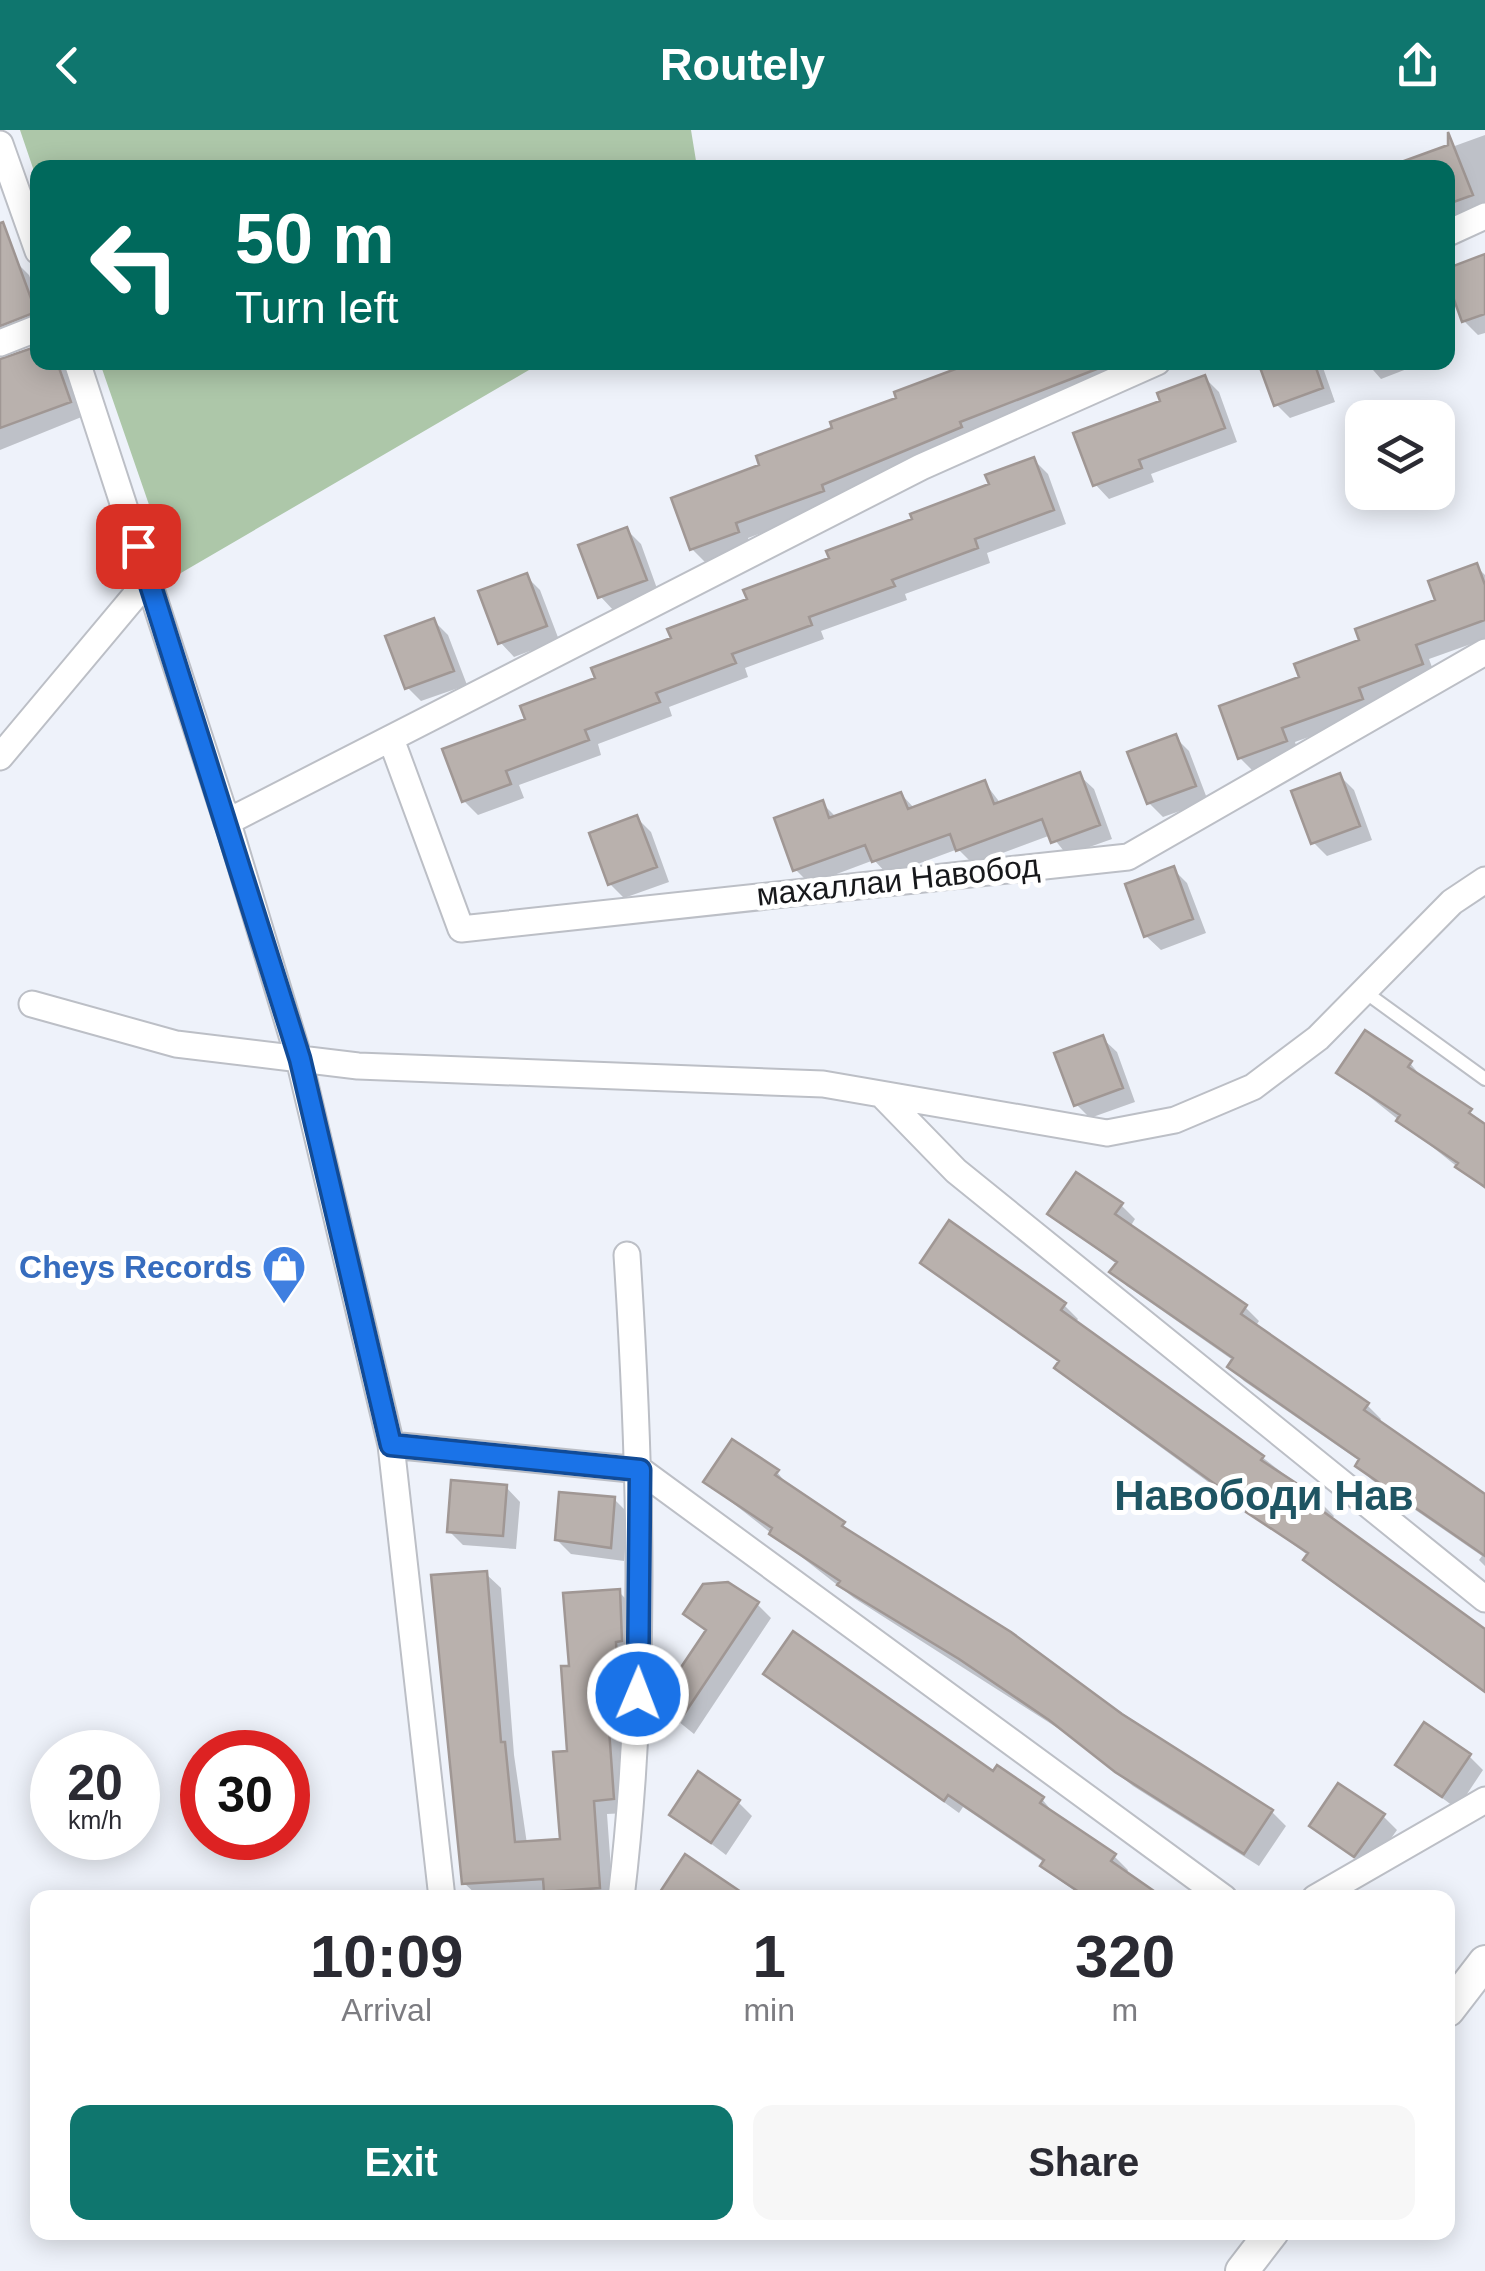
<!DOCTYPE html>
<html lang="en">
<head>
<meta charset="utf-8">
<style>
  :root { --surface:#fff; --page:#f7f7f7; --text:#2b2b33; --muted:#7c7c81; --accent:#0f766e }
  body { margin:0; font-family:Helvetica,sans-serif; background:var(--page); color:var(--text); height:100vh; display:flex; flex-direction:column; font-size:38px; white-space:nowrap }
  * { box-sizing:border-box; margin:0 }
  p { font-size:32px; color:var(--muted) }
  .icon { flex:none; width:55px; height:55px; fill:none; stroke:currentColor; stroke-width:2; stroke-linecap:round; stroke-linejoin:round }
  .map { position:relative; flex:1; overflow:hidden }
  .details { position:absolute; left:30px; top:1760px; width:1425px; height:350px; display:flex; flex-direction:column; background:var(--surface); border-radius:20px; box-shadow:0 5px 25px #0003 }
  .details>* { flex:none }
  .hud { position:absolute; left:30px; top:30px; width:1425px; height:210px; border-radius:20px; box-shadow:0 5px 25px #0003; background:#00695c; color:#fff; overflow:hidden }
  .buttons { position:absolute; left:1345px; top:270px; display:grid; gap:20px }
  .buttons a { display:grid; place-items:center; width:110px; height:110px; border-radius:20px; background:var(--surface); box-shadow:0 5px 25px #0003; font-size:50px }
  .speed { position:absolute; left:30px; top:1600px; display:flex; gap:20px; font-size:50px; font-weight:700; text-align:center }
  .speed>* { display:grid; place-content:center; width:130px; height:130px; border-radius:50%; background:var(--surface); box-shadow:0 5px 25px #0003; line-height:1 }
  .speed small { font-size:25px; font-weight:400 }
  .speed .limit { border:15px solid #d22; background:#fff; color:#111 }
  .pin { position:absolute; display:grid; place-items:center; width:85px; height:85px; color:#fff; margin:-42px; border-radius:20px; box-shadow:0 5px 15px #0006 }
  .me { position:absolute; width:110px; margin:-55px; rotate:1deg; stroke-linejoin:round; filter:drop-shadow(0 0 8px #0008) }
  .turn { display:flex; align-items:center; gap:35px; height:210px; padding:0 40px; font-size:45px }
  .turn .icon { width:130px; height:130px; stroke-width:2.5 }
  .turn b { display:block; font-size:70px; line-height:85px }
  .eta { display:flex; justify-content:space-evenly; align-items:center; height:170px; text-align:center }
  .eta b { font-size:60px; font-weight:700; line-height:70px }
  .button { display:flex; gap:20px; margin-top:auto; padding:20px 40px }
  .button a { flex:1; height:115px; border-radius:20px; background:var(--accent); color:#fff; font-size:40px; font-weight:700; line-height:115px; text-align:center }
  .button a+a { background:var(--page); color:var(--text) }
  header { display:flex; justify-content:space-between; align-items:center; height:130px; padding:0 40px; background:var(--accent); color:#fff; font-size:45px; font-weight:700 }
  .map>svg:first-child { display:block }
  .green { fill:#adc7a9 }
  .shadow { fill:#0003 }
  .building { fill:#b9b1ad; stroke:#a09794; stroke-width:2.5 }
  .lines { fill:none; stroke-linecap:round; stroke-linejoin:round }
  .service-casing { stroke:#bcbfc6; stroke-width:16 }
  .minor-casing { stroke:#bcbfc6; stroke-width:29 }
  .tertiary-casing { stroke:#bcbfc6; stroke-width:36 }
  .service { stroke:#fff; stroke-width:12 }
  .minor { stroke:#fff; stroke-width:25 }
  .tertiary { stroke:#fff; stroke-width:32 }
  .route-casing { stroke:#114b97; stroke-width:25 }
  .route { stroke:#1a73e8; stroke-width:18 }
  .labels { text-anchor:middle; stroke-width:10; stroke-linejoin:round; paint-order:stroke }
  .street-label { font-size:32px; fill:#17181b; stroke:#fff }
  .shop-label { font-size:32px; font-weight:bold; fill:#366cbe; stroke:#fff; text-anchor:end }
  .district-label { font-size:42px; font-weight:bold; fill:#1f5563; stroke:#fff }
</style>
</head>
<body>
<header><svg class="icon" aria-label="back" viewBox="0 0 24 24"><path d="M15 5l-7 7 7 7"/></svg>Routely<svg class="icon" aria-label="share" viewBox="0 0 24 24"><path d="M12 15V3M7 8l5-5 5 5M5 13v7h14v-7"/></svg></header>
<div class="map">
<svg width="1485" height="2141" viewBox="0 0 1485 2141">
  <rect width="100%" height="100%" fill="#eef2fa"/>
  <path class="green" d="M20,0h671l6,37 -659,1 -1,12z
    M100,233v-1l441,1 -367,214z"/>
  <path class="shadow" d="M1485,5v76l-37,13v-56h-54z
    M1485,127v76l-7,2 -14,-14 -16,-50z
    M15,131l14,14 9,22v34l-38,18v-82z
    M0,231l62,1 22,54 -84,34z
    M1132,232l-295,143 -89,33 3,9 -45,16 -14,-14 71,-82 203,-99 -2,-5z
    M1261,232h60l14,40 -45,16 -14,-14z
    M1366,232h59l-44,17z
    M1205,248l14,14 18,50 -86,32 3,8 -45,17 -14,-15 68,-81z
    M1034,330l14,14 18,50 -79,29 3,10 -85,31 2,6 -86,31 3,8 -79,29 3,9 -79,30 3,9 -74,28 3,11 -82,30 5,13 -46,17 -14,-14 64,-81 146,-81 318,-153z
    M627,400l14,14 18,50 -45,17 -14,-15z
    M1476,436l9,9v64l-56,20 7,19 -65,24 4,11 -80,29 4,13 -45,17 -14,-14 62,-80 136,-77z
    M526,446l14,14 19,50 -45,17 -14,-15z
    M434,491l14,14 19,50 -46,16 -14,-14z
    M1175,607l14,14 19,50 -45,16 -14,-14z
    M1079,645l15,14 18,50 -45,16 -16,-20 -78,29 -15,-15 -70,26 -14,-15 -64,24 -14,-14 26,-67 15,15 64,-24 14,15 70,-26 16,21z
    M1340,646l14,14 18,50 -45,16 -14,-14z
    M637,688l14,14 18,50 -45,16 -14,-14z
    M1173,739l14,14 19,50 -45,17 -15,-14z
    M1102,908l15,14 18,50 -45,16 -14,-14z
    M1410,933l13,16 61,46 1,64 -145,-116z
    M1121,1075l14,14 -5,8 115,80 14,14 -4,6 112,78 14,14 -3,4 107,74v69l-6,-6 3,-4 -110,-76 -14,-14 3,-4 -117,-81 -14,-14 4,-6 -107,-75 -14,-14 5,-7 -68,-51z
    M923,1133l141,42 14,14 -3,4 187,134 58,45 14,14 -3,4 154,112v61l-164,-119 -14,-14 2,-4 -237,-174 -14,-14 3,-5z
    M777,1342l13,16 67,50 415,274 14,14 -27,40 -126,-80 -66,-52 -213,-136 -148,-116z
    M506,1357l14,15 -4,47 -53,-4 -14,-14z
    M614,1369l14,14 -4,48 -53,-7 -14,-14z
    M486,1444l15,14 13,167 13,89 36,-3 8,-173 48,-76 14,14v121l-13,1 7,85 -20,1 6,84h-66l-1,-5 -67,4 -15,-14z
    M757,1474l14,14 -77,116 -36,-29 49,-72 -21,-19z
    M767,1544l275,125 13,16 59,41 14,14 -2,4 34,24h-75l-27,-19 -13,-16 -82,-56 -4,6z
    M1469,1626l14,14 -26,39 -59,-44z
    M738,1672l14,14 -26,39 -54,-41z
    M1383,1686l14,14 -28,39 -57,-43z"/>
  <path class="building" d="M1448,2l25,63 -25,9v-36l-55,-3 55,-20z
    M3,92l33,90 -36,14v-103z
    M1485,124v60l-23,8 -14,-39v-15z
    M38,216v16h19l14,40 -71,26v-69z
    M974,232l133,3 -147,57 2,5 -140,58 2,6 -88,32 3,9 -49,18 -19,-52 88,-33 -3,-9 76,-28 -2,-6 66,-24 -2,-6z
    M1258,232h56l9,26 -49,18z
    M1205,245l20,53 -86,32 3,8 -49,18 -20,-53 87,-32 -3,-8z
    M1034,327l20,53 -79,29 3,9 -86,32 3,6 -86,31 3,8 -80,29 4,9 -80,30 4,9 -75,28 4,10 -83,31 5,13 -49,18 -20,-53 83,-30 -5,-13 75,-28 -4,-10 80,-30 -4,-9 80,-30 -4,-9 86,-32 -3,-7 86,-32 -2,-5 79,-30 -4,-9z
    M627,397l20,53 -49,18 -20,-53z
    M1477,433l8,22v35l-69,25 7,19 -64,24 4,11 -81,29 5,13 -49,18 -19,-53 80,-29 -5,-13 65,-24 -4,-11 80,-29 -7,-19z
    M527,443l20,53 -49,18 -20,-53z
    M434,488l20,53 -49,18 -20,-53z
    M1176,604l20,52 -49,18 -20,-52z
    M1080,642l20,53 -49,18 -9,-24 -86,32 -6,-17 -78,28 -7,-17 -72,26 -19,-53 49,-18 6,18 72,-26 7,17 77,-29 9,24z
    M1340,643l20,53 -49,18 -20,-53z
    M637,685l20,52 -49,18 -19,-52z
    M1174,736l19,53 -49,18 -19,-53z
    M1365,900l47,31 -4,6 64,42 -3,4 16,11v63l-30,-20 3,-4 -62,-42 4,-6 -64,-42z
    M1103,905l20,53 -49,18 -20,-53z
    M1076,1042l47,31 -8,11 132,91 -6,9 128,89 -5,7 121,84v62l-130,-90 4,-7 -132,-92 6,-9 -124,-86 8,-10 -70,-48z
    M949,1090l117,83 -5,7 203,146 -3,4 61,40 -5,7 168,122v63l-182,-132 5,-7 -62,-41 2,-4 -194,-140 5,-7 -139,-98z
    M732,1309l47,31 -4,5 70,47 -3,4 169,106 111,82 151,96 -29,44 -129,-82 -66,-52 -90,-61 -122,-74 3,-4 -71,-47 3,-6 -69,-46z
    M451,1350l56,5 -4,51 -56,-4z
    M559,1362l56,5 -4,51 -56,-8z
    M487,1441l14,171h4l10,100 45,-3 -7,-87 14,-1 -6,-85h8l-6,-73 57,-4 2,52 -6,1 4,72 -12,1 6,84 -20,2 6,87 -56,4 -1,-13 -81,5 -31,-309z
    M728,1452l31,20 -80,120 -24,-16 51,-76 -23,-16 20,-30z
    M793,1501l200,140 4,-6 47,32 -4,6 76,51 -5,7 53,37h-76l-48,-32 4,-6 -96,-65 -4,6 -181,-127z
    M1424,1592l47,32 -29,43 -47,-32z
    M698,1641l42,29 -29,43 -42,-28z
    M1338,1653l47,31 -31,43 -45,-31z
    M685,1724l65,44h-94z"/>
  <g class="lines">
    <defs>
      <path id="service" d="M1365,862l120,87"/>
      <path id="minor" d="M0,14l38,107
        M1448,103l37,-17
        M0,213l38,-15
        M77,232l150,460 694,-355 236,-105
        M391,609l70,190 667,-72 357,-205
        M0,627l149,-178
        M224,680l75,249 92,386 249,25 584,428
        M32,874l144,40 182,22 465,18 284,49 68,-13 78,-33 65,-49 134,-136 33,-22
        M883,966l73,75 529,428
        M391,1315l51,453
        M621,1768c26,-217 20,-426 6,-643
        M1315,1768l170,-98"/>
      <path id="tertiary" d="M1448,1880l37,-48
        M1242,2141l30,-39"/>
    </defs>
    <use href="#service" class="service-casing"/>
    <use href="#minor" class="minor-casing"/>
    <use href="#tertiary" class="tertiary-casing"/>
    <use href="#service" class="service"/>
    <use href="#minor" class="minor"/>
    <use href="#tertiary" class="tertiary"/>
  </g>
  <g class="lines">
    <defs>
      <path id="route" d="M138,416l162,513 91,386 249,25 -2,224"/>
    </defs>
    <use href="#route" class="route-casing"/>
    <use href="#route" class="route"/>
  </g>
  <defs>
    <symbol id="shop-pin" viewBox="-11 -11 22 30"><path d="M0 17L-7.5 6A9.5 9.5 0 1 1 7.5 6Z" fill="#3f7fe0" stroke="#fff"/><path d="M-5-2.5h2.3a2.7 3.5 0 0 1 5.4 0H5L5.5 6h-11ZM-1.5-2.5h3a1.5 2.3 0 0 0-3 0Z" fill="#fff"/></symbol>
  </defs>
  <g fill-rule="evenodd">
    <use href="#shop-pin" x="259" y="1112" width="50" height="68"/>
  </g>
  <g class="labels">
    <g class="street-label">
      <text transform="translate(898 750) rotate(-6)" y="11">махаллаи Навобод</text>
    </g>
    <g class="shop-label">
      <text x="252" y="1148">Cheys Records</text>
    </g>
    <g class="district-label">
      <text x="1264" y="1380">Навободи Нав</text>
    </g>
  </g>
</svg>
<div class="buttons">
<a><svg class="icon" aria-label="layers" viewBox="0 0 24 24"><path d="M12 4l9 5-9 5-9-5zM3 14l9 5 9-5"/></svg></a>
</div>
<div class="speed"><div>20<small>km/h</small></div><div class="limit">30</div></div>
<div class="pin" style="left:138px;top:416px;background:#d93025"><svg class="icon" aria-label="arrive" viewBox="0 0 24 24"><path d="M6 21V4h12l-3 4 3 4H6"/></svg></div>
<svg class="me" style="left:638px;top:1564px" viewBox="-20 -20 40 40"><circle r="17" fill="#1a73e8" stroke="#fff" stroke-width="3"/><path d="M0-11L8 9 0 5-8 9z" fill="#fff"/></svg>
<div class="hud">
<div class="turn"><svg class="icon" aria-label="left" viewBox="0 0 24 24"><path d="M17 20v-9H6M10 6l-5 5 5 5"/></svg><div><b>50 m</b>Turn left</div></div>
</div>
<section class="details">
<div class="eta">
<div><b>10:09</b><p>Arrival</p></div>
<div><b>1</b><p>min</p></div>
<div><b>320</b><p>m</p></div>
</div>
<div class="button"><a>Exit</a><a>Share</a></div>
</section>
</div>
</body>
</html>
